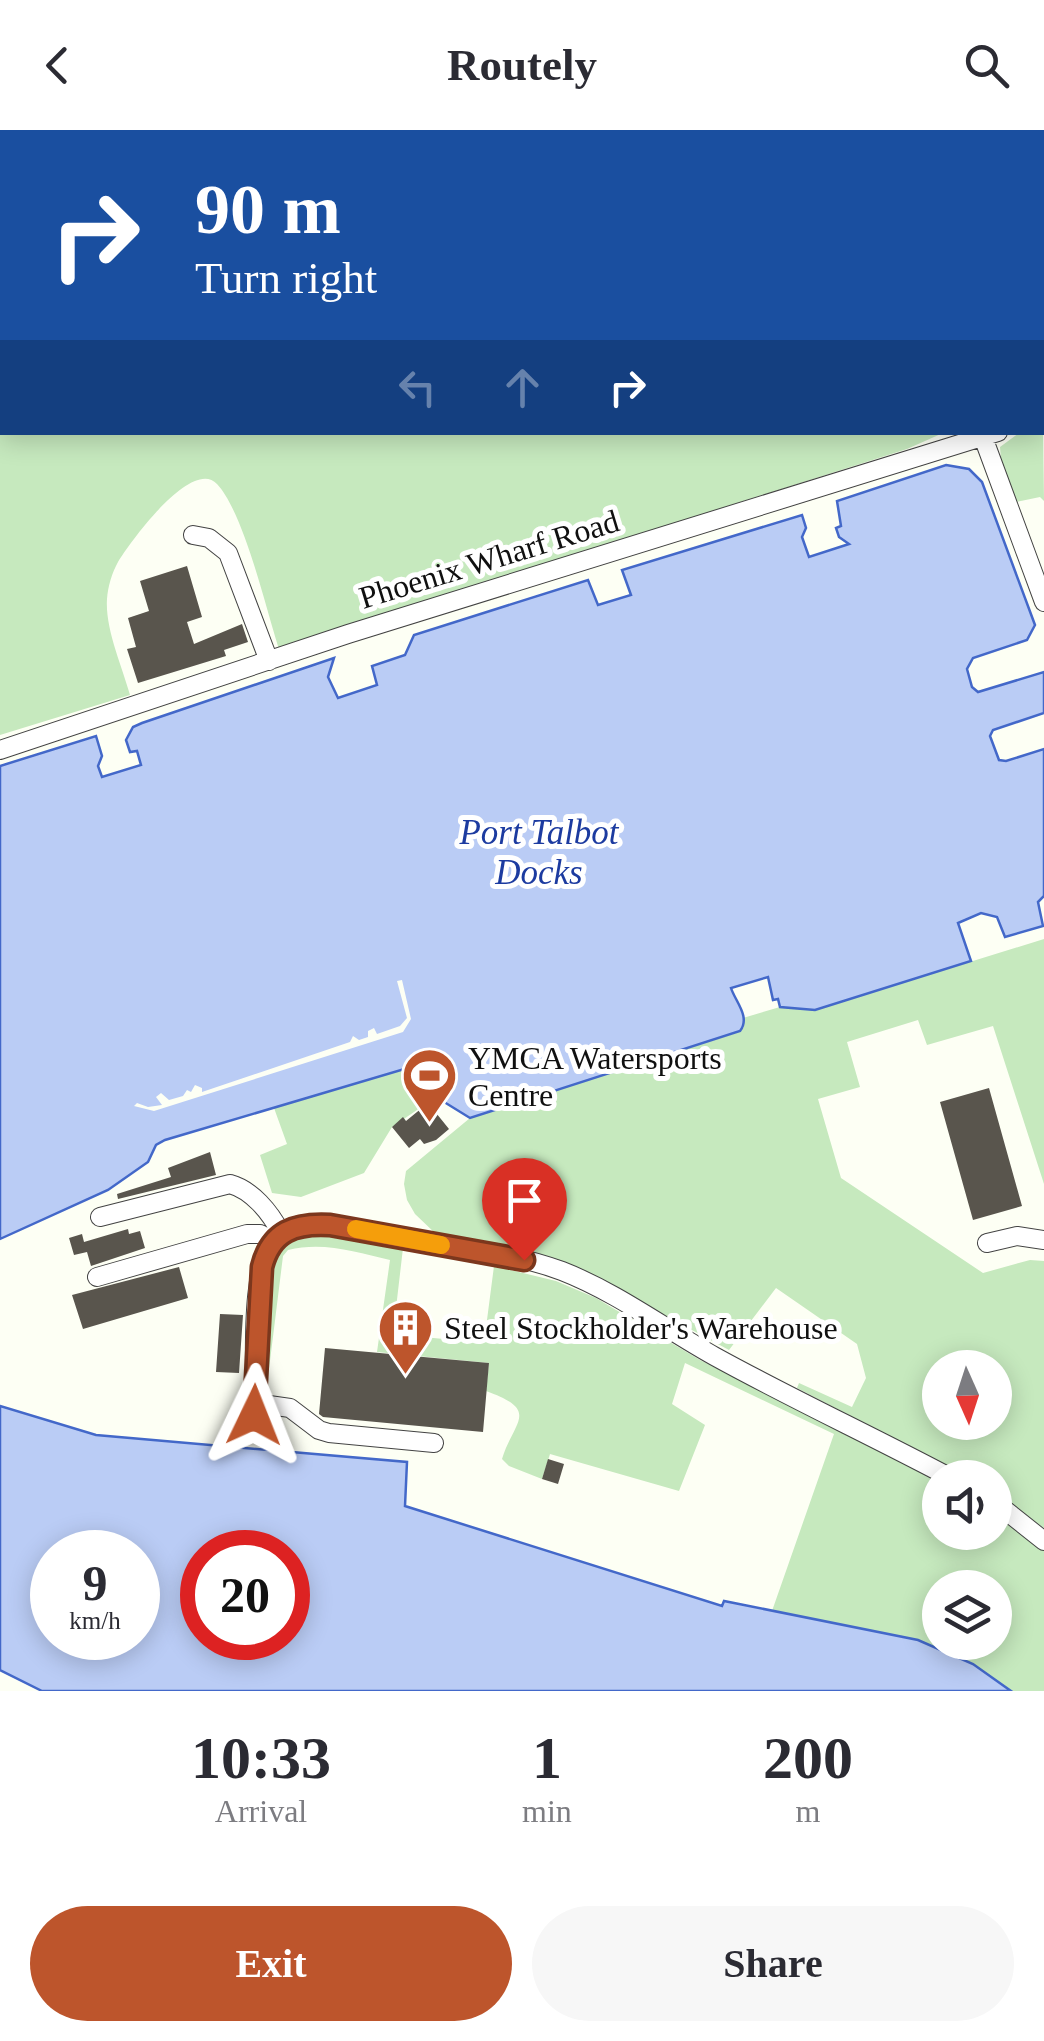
<!DOCTYPE html>
<html lang="en">
<head>
<meta charset="utf-8">
<style>
  :root { --surface:#fff; --page:#f7f7f7; --text:#2b2b33; --muted:#7c7c81; --accent:#bd552c }
  body { margin:0; font-family:Georgia,serif; background:var(--page); color:var(--text); height:100vh; display:flex; flex-direction:column; font-size:38px; white-space:nowrap }
  * { box-sizing:border-box; margin:0 }
  p { font-size:32px; color:var(--muted) }
  .icon { flex:none; width:55px; height:55px; fill:none; stroke:currentColor; stroke-width:2; stroke-linecap:round; stroke-linejoin:round }
  .map { position:relative; height:1561px; overflow:hidden }
  .panel { display:flex; flex-direction:column; background:var(--surface); flex:1 }
  .panel>* { flex:none }
  .guide { position:absolute; left:0px; top:0px; width:1045px; height:305px; box-shadow:0 5px 25px #0003; background:#1a4fa0; color:#fff; overflow:hidden }
  .needle { width:65px; rotate:177deg }
  .tools { position:absolute; left:922px; top:1220px; display:grid; gap:20px }
  .tools a { display:grid; place-items:center; width:90px; height:90px; border-radius:50%; background:var(--surface); box-shadow:0 5px 25px #0003; font-size:50px }
  .speed { position:absolute; left:30px; top:1400px; display:flex; gap:20px; font-size:50px; font-weight:700; text-align:center }
  .speed>* { display:grid; place-content:center; width:130px; height:130px; border-radius:50%; background:var(--surface); box-shadow:0 5px 25px #0003; line-height:1 }
  .speed small { font-size:25px; font-weight:400 }
  .speed .limit { border:15px solid #d22; background:#fff; color:#111 }
  .pin { position:absolute; display:grid; place-items:center; width:85px; height:85px; color:#fff; margin:-102px -42px; border-radius:50% 50% 50% 0; rotate:-45deg; box-shadow:0 0 10px #0007 }
  .pin .icon { rotate:45deg }
  .me { position:absolute; width:110px; margin:-55px; rotate:2deg; stroke-linejoin:round; filter:drop-shadow(0 0 8px #0008) }
  .turn { display:flex; align-items:center; gap:35px; height:210px; padding:0 30px; font-size:45px }
  .turn .icon { width:130px; height:130px; stroke-width:2.5 }
  .turn b { display:block; font-size:70px; line-height:85px }
  .lanes { display:flex; align-items:center; height:95px; padding:0 30px; background:#0003; justify-content:center; gap:50px; direction:ltr }
  .lanes .off { opacity:.35 }
  .eta { display:flex; justify-content:space-evenly; align-items:center; height:170px; text-align:center }
  .eta b { font-size:60px; font-weight:800; line-height:70px }
  .primary-button { display:flex; gap:20px; margin-top:auto; padding:20px 30px }
  .primary-button a { flex:1; height:115px; border-radius:60px; background:var(--accent); color:#fff; font-size:40px; font-weight:800; line-height:115px; text-align:center }
  .primary-button a+a { background:var(--page); color:var(--text) }
  header { display:flex; justify-content:space-between; align-items:center; height:130px; padding:0 30px; background:var(--surface); font-size:45px; font-weight:800 }
  .map>svg:first-child { display:block }
  .green { fill:#c6e9be; fill-rule:evenodd }
  .water { fill:#baccf5; stroke:#4368c9; stroke-width:2.5; fill-rule:evenodd }
  .pier { fill:#fdfff4 }
  .building { fill:#59554d }
  .lines { fill:none; stroke-linecap:round; stroke-linejoin:round }
  .minor-casing { stroke:#434343; stroke-width:20 }
  .path { stroke:#323232; stroke-width:2.5; stroke-dasharray:10 5; stroke-linecap:butt }
  .minor { stroke:#fff; stroke-width:18 }
  .route-casing { stroke:#7b371d; stroke-width:25 }
  .route { stroke:#bd552c; stroke-width:18 }
  .slow { stroke:#f59e0b; stroke-width:18 }
  .labels { text-anchor:middle; stroke-width:10; stroke-linejoin:round; paint-order:stroke }
  .street-label { font-size:32px; fill:#101010; stroke:#fff }
  .poi-label { font-size:32px; fill:#101010; stroke:#fff; text-anchor:start }
  .water-label { font-size:35px; font-style:italic; fill:#1c3ba0; stroke:#fff }
</style>
</head>
<body>
<header><svg class="icon" aria-label="back" viewBox="0 0 24 24"><path d="M15 5l-7 7 7 7"/></svg>Routely<svg class="icon" aria-label="search" viewBox="0 0 24 24"><circle cx="10" cy="10" r="6"/><path d="M15 15l6 6"/></svg></header>
<div class="map">
<svg width="1044" height="1561" viewBox="0 0 1044 1561">
  <rect width="100%" height="100%" fill="#fdfff4"/>
  <path class="green" d="M0,140l2,162 941,1 -36,16 -628,200c-13,-40 -35,-136 -62,-165 -25,-27 -87,58 -99,78 -6,11 -10,24 -11,37 -2,30 15,67 23,96l-130,40z
    M1043,295l1,76 -4,-4 -24,5 -14,-31 -2,-24 19,-14 23,-1z
    M1044,809v245l-51,-158 -66,19 -9,-25 -71,22 13,45 -42,12 23,79 142,95 47,-13 14,1v267l-49,-35v-15l-28,-1 -170,-89 2,-5 53,24 14,-29 -9,-34 -81,-56 -47,62 -156,-84 -33,-12 -103,-19 -22,-21 -8,-14 -3,-16 2,-13 64,-53 266,-85 8,-6 -1,-9 37,-11 35,3zM940,1238h55v54h-55z
    M411,937c19,0 20,14 25,30l-44,30 -28,46 -63,24 -29,-4 -12,-38 27,-11 -13,-36z
    M319,1104l84,14 -10,86 91,9 10,-77 62,15 40,17 104,62 240,118v54h55v-22l49,40v141h-33l-38,-27 -55,-24 -146,-29 62,-177 -149,-71 -13,41 33,21 -26,66 -129,-37 -8,25 -33,-13 -7,-7c12,-39 39,-48 -16,-68l3,-28 -112,-11 13,-92c-34,-8 -67,-19 -102,-10l-5,6 -16,129c-8,-33 -10,-114 14,-140 9,-10 25,-10 38,-11zM940,1458h55v54h-55z"/>
  <path class="water" d="M946,335l23,4 13,13 53,143 -8,15 -54,18 -6,11 5,18 6,5 66,-20v41l-51,17 -3,6 9,24 7,1 38,-12v147l-6,6 5,24 -38,11 -8,-20 -16,-4 -23,10 13,38 -156,49 -35,-3 -2,-8 -5,1 -5,-23 -37,11c4,13 20,29 9,43l-270,87 -34,-21 -10,-26 -15,-4 -246,73 -9,5 -8,17 -40,28 -108,49v-473l96,-30 6,20 -4,10 4,11 39,-12 -4,-14 -7,1 -4,-12 7,-13 9,-4 192,-65 -6,19 10,21 39,-13 -5,-19 33,-11 9,-20 174,-55 10,25 33,-10 -9,-25 180,-55 4,13 -4,9 7,20 40,-13 -10,-7 -3,-9 5,-2 -4,-25z
    M0,1276l96,29 311,27 -2,44 317,100 2,-5 194,39 55,24 38,27h-969l-42,-21zM52,1422h86v86h-86zM202,1422h86v86h-86z"/>
  <path class="pier" d="M402,850l9,39 -8,13 -249,79 -20,-5 3,-3 11,4 14,-2 -6,-8 5,-4 8,7 14,-4 4,-6 4,2 4,-7 7,3v4l148,-50 3,-6 6,4 9,-3v-6l6,-3 3,6 23,-8 7,-8 -10,-37z"/>
  <path class="building" d="M187,436l15,51 -15,5 7,22 48,-20 6,18 -24,8 2,6 -88,27 -11,-34 9,-2 -8,-29 21,-7 -9,-30z
    M989,958l33,118 -49,14 -33,-118z
    M428,973l21,26 -13,11 -12,4 -4,-5 -11,9 -17,-21 11,-10 3,4z
    M210,1022l6,23 -98,24 -1,-5 54,-17 -3,-9z
    M128,1099l1,5 11,-3 5,17 -54,18 -4,-14 -13,3 -5,-17 13,-4 2,8z
    M179,1137l9,31 -105,31 -11,-34z
    M220,1184l23,1 -4,58 -23,-1z
    M325,1218l164,15 -6,69 -160,-15 -4,-3z
    M548,1329l16,5 -6,20 -16,-5z"/>
  <g class="lines">
    <defs>
      <path id="minor" d="M1042,289h2
        M983,307l61,165
        M193,405l16,3 19,15 41,108
        M0,620l348,-116 650,-202
        M100,1087l130,-33c22,6 40,28 51,49
        M987,1113l30,-7 27,4
        M97,1147l150,-43h13l13,7
        M434,1313l-105,-10 -10,-3 -29,-22 -35,-5c1,-38 -7,-145 24,-169 28,-21 74,-5 104,0 59,12 122,16 179,37 54,21 102,57 152,85 78,43 158,80 237,122
        M995,1372l49,39"/>
    </defs>
    <use href="#minor" class="minor-casing"/>
    <path class="path" d="M968,0v2"/>
    <use href="#minor" class="minor"/>
  </g>
  <g class="lines">
    <defs>
      <path id="route" d="M254,1285l8,-148c9,-36 33,-44 68,-42l194,35"/>
    </defs>
    <use href="#route" class="route-casing"/>
    <use href="#route" class="route"/>
    <path class="slow" d="M356,1099l85,16"/>
  </g>
  <defs>
    <symbol id="stadium-pin" viewBox="-11 -11 22 30"><path d="M0 17L-7.5 6A9.5 9.5 0 1 1 7.5 6Z" fill="#bd552c" stroke="#fff"/><path d="M0-5a6.5 5 0 1 0 0 10a6.5 5 0 1 0 0-10ZM-3.5-1.8h7v3.6h-7Z" fill="#fff"/></symbol>
    <symbol id="building-pin" viewBox="-11 -11 22 30"><path d="M0 17L-7.5 6A9.5 9.5 0 1 1 7.5 6Z" fill="#bd552c" stroke="#fff"/><path d="M-4-6H4V6H1V3H-1V6H-4ZM-2.5-4.3h1.7v1.8h-1.7ZM.8-4.3h1.7v1.8H.8ZM-2.5-1h1.7V.8h-1.7ZM.8-1h1.7V.8H.8Z" fill="#fff"/></symbol>
  </defs>
  <g fill-rule="evenodd">
    <use href="#stadium-pin" x="398" y="914" width="63" height="86"/>
    <use href="#building-pin" x="374" y="1166" width="63" height="86"/>
  </g>
  <g class="labels">
    <g class="street-label">
      <text transform="translate(489 429) rotate(-17)" y="11">Phoenix Wharf Road</text>
    </g>
    <g class="poi-label">
      <text x="468" y="939">YMCA Watersports<tspan x="468" dy="37">Centre</tspan></text>
      <text x="444" y="1209">Steel Stockholder's Warehouse</text>
    </g>
    <g class="water-label">
      <text x="539" y="714">Port Talbot<tspan x="539" dy="40">Docks</tspan></text>
    </g>
  </g>
</svg>
<div class="tools">
<a><svg class="needle" viewBox="-14 -14 28 28"><path d="M0-13l5 13h-10z" fill="#e53935"/><path d="M0 13l5-13h-10z" fill="#7c7c81"/></svg></a>
<a><svg class="icon" aria-label="sound" viewBox="0 0 24 24"><path d="M4 9h4l5-4v14l-5-4H4zM17 9q2 3 0 6"/></svg></a>
<a><svg class="icon" aria-label="layers" viewBox="0 0 24 24"><path d="M12 4l9 5-9 5-9-5zM3 14l9 5 9-5"/></svg></a>
</div>
<div class="speed"><div>9<small>km/h</small></div><div class="limit">20</div></div>
<div class="pin" style="left:524px;top:1130px;background:#d93025"><svg class="icon" aria-label="arrive" viewBox="0 0 24 24"><path d="M6 21V4h12l-3 4 3 4H6"/></svg></div>
<svg class="me" style="left:254px;top:1285px" viewBox="-20 -20 40 40"><path d="M0-17L14 15 0 8-14 15z" fill="#bd552c" stroke="#fff" stroke-width="4"/></svg>
<div class="guide">
<div class="turn"><svg class="icon" aria-label="right" viewBox="0 0 24 24"><path d="M7 20v-9h11M14 6l5 5-5 5"/></svg><div><b>90 m</b>Turn right</div></div>
<div class="lanes"><svg class="icon off" aria-label="left" viewBox="0 0 24 24"><path d="M17 20v-9H6M10 6l-5 5 5 5"/></svg><svg class="icon off" aria-label="ahead" viewBox="0 0 24 24"><path d="M12 20V5M6 11l6-6 6 6"/></svg><svg class="icon" aria-label="right" viewBox="0 0 24 24"><path d="M7 20v-9h11M14 6l5 5-5 5"/></svg></div>
</div>
</div>
<section class="panel">
<div class="eta">
<div><b>10:33</b><p>Arrival</p></div>
<div><b>1</b><p>min</p></div>
<div><b>200</b><p>m</p></div>
</div>
<div class="primary-button"><a>Exit</a><a>Share</a></div>
</section>
</body>
</html>
